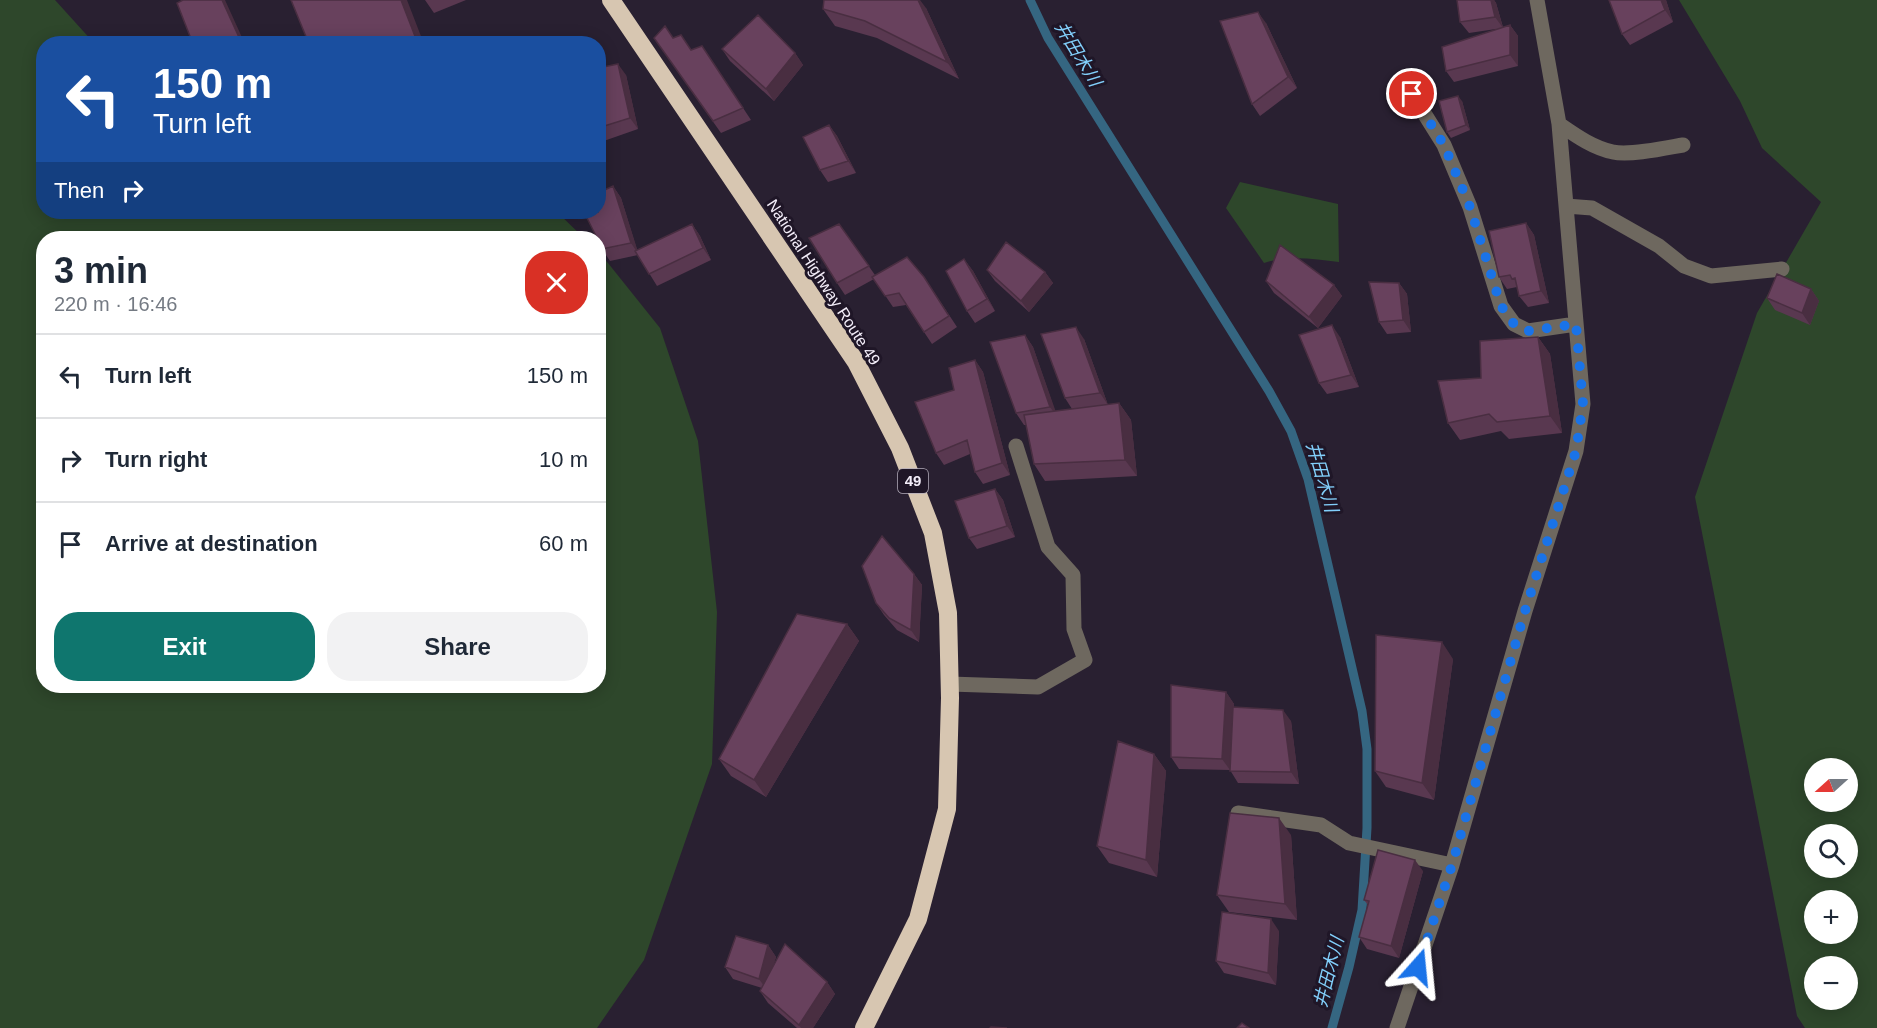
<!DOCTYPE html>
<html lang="en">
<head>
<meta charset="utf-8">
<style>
  :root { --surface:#fff; --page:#f2f2f3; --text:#1f2937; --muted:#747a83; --line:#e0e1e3; --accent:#0f766e }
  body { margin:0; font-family:Arial,"Noto Sans JP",sans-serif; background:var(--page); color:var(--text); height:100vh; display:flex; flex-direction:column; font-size:22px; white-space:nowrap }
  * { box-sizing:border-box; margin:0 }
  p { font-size:20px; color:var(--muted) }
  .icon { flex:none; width:33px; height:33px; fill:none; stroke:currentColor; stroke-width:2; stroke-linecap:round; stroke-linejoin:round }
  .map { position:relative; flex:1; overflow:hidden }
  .drawer { position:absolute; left:36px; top:231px; width:570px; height:462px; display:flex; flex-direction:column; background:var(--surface); border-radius:24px; box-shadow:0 3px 15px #0003 }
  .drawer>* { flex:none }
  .banner { position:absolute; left:36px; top:36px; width:570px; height:183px; border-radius:24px; box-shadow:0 3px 15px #0003; background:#1a4fa0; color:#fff; overflow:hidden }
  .needle { width:39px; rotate:249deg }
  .tools { position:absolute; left:1804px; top:758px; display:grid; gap:12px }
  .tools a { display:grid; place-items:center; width:54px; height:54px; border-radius:50%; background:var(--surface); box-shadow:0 3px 15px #0003; font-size:30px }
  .pin { position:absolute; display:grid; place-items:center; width:51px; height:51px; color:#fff; margin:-26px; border:3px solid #fff; border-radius:50%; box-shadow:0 2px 6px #0007 }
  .me { position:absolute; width:66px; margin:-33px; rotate:18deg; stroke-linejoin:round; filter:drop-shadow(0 0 4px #0008) }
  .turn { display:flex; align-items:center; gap:21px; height:126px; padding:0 18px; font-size:27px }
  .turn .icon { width:78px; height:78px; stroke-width:2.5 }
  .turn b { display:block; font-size:42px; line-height:51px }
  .then { display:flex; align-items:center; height:57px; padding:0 18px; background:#0003; gap:12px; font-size:22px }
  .round { display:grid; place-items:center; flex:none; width:63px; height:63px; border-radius:24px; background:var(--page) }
  .headline { display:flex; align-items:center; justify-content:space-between; height:102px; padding:0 18px }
  h1 { font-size:36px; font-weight:700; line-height:45px }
  .button { display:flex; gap:12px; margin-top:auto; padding:12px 18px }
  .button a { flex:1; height:69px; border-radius:24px; background:var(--accent); color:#fff; font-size:24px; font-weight:700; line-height:69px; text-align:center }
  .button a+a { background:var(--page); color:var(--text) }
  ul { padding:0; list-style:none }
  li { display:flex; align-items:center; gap:18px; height:84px; padding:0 18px; border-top:2px solid var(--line) }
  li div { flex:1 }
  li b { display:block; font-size:22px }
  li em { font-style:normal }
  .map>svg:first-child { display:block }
  .green { fill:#2e472b; fill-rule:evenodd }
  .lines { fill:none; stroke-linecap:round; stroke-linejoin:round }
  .stream { stroke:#356681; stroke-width:9 }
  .minor { stroke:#6e685f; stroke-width:15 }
  .highway { stroke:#d7c6b1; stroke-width:18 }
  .wall { fill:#593850 }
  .shaded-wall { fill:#492e41 }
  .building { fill:#68415d; stroke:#492e41; stroke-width:1.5 }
  .route { stroke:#1a73e8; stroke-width:10; stroke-dasharray:0 18 }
  .labels { text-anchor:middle; stroke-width:6; stroke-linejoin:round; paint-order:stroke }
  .shield { fill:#1f1627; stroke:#b3acba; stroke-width:1.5 }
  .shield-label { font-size:15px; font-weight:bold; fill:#f3edf9 }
  .street-label { font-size:16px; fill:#f3edf9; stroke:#1f1627 }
  .water-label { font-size:18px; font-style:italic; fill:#82cffb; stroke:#1f1627 }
</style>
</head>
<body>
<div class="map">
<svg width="1877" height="1028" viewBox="0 0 1877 1028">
  <rect width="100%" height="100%" fill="#292031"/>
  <path class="green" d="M0,0h55l39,43 -50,1v168h513l27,26h-540v448h554l1,-433 9,10 52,65 38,113 19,171 -5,152 -68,196 -47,68h-597z
    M1679,0h198v1028h-72l-8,-12 -102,-519 62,-184 64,-111 -59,-54 -22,-47zM1815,768h33v33h-33zM1815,834h33v33h-33zM1815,900h33v33h-33zM1815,966h33v33h-33z
    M1240,182l98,22 1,58c-25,-3 -51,-7 -75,1l-38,-55z"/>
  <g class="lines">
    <path class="stream" d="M1030,0l18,38 221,353 22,40 17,48 54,232 5,38v79l-5,82 -13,57 -17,61"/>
    <path class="minor" d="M1412,94l32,51 26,62 31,99 13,18 14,7 48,-7
      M1559,124c16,11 34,24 54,28 16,4 53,-4 70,-7
      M1566,206l26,2 67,38 25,20 27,10 71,-7
      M950,684l88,3 47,-27 -11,-31 -1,-54 -25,-28 -32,-101
      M1238,813l83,12 28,18 103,22
      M1397,1028l55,-163 73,-254 51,-160 7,-47 -24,-280 -22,-124"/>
    <path class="highway" d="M611,0l245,362 44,86 33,85 15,80 2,85 -3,111 -29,110 -54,109"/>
  </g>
  <path class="wall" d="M425,0h41l-32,13z
    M1457,0h37l2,3 7,24 7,-2 8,11v30l-64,16 -8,-11 50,-42 -27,4 -9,-11z
    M1609,0h57l7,22 -43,23 -8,-11z
    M926,8l33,71 -82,-41 -42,-12 -12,-17z
    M1266,23l31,65 -37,28 -8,-12z
    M654,38l37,12 11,-4 49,74 -30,13z
    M722,49l73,4 8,12 -29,36 -44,-40z
    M598,68l28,7 12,54 -40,14z
    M1462,101l8,29 -19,8 -4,-6z
    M829,125l8,11 19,37 -28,9 -8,-12z
    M613,186l8,12 16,52 55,-26 8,12 11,24 -54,26 -19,-31 -28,6 -8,-12z
    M1526,223l8,12 15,68 -21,4 -9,-11 -2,-9 -10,2 -8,-12z
    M839,224l36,51 49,2 33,50 -25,17 -26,-39 -13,2 -19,-28 -29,16 -8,-12z
    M964,259l9,12 22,40 -20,12 -8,-12z
    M987,270l58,2 8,11 -24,29 -34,-31z
    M1266,281l68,4 8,11 -24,32 -44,-35z
    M1399,283l8,11 4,38 -24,2 -8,-12z
    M1811,289l8,12 -9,24 -35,-15 -8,-12z
    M1025,335l8,12 22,64 17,-2 -7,-11 19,-59 24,66 11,-2 12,17 6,56 -92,5 -11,-17 -8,-39h-2l-8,-12z
    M1340,337l19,50 -32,7 -8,-11z
    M1538,337l12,17 12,79 -53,6 -8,-8 -41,9 -12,-17 33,-45z
    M975,360l8,12 27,103 -27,9 -8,-12 -5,-18 -26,11 -8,-12 18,-63z
    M995,489l8,11 12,37 -38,12 -8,-11z
    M914,574l8,11 -3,57 -22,-12 -13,-15 -8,-12z
    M847,624l12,17 -93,156 -35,-21 -12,-17z
    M1453,659l-19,141 -48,-13 -11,-16z
    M1226,692l8,12v3l57,14 8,63 -61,-1 -8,-13 -51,-1 -8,-12z
    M1154,754l12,17 -9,106 -48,-14 -12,-17z
    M1291,835l6,85 -68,-8 -12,-17z
    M1423,871l-24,87 -32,-9 -8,-12 9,-32 -4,-5z
    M1279,931l-3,54 -52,-12 -8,-12z
    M768,945l8,12 -3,9 54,16 8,12 -22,34h-16l-29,-25 -8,-12 2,-3 -29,-9 -8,-12z"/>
  <path class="shaded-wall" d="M222,0h3l20,44h-3z
    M401,0h6l17,44h-6z
    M918,0h2l6,8 33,71 -12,-17z
    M1491,0h3l2,3 7,25 -8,-11z
    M1661,0h5l7,22 -8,-12z
    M1258,12l8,11 31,65 -9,-11z
    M1510,25l8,11v30l-8,-11z
    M795,53l8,12 -29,36 -8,-12z
    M618,64l8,11 12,54 -8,-11z
    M1458,96l4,5 8,29 -4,-5z
    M829,125l8,11 19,37 -8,-12z
    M613,186l8,12 18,57 -8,-12z
    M1526,223l8,12 15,68 -8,-12z
    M692,224l8,12 11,24 -8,-12z
    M964,259l9,12 22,40 -8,-12z
    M1045,272l8,11 -24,29 -8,-11z
    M1399,283l8,11 4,38 -8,-12z
    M1334,285l8,11 -24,32 -9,-11z
    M1811,289l8,12 -9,24 -8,-12z
    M1332,325l8,12 19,50 -8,-12z
    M1076,327l8,12 24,66 -8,-12z
    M1025,335l8,12 25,71 -8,-11z
    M1538,337l12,17 12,79 -12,-17z
    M975,360l8,12 27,103 -8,-12z
    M1119,403l12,17 6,56 -12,-16z
    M995,489l8,11 12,37 -8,-11z
    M914,574l8,11 -3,57 -8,-12z
    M847,624l12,17 -93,156 -12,-17z
    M1442,642l11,17 -19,141 -12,-17z
    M1226,692l8,12 -4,66 -8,-11z
    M1283,710l8,11 8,63 -8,-12z
    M1154,754l12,17 -9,106 -11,-17z
    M1279,818l12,17 6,85 -12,-16z
    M1415,860l8,11 -24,87 -8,-12z
    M1271,919l8,12 -3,54 -8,-12z
    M768,945l8,12 -9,33 -8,-11z
    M827,982l8,12 -22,34h-12l-2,-3z"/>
  <path class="building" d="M183,0h39l20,44h-49l-16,-41z
    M291,0h110l17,44h-109z
    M824,0h94l29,62 -82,-41 -42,-12z
    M1457,0h34l4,17 -35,5z
    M1609,0h52l4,10 -43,24z
    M1258,12l30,65 -36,27 -32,-83z
    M758,15l37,38 -29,36 -44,-40z
    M1510,25v30l-64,16 -4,-24z
    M665,26l8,12 8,-3 10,15 11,-4 41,62 -30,13 -59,-83z
    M618,64l12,54 -32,10v-60z
    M1458,96l8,29 -19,7 -8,-31z
    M829,125l19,36 -28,9 -17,-33z
    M613,186l18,57 -29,6 -4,-8v-3h-1l-13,-26h14v-19z
    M1526,223l15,68 -22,5 -4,-18 -3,1 -2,-4 -11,2 -10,-46z
    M692,224l11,24 -54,26 -14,-23z
    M839,224l30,42 -32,17 -28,-45z
    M1006,242l39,30 -24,29 -34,-31z
    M1280,245l54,40 -25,32 -43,-36z
    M907,257l17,20 25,39 -25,16 -25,-39 -14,3 -13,-19z
    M964,259l23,40 -20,12 -21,-40z
    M1777,274l34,15 -9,24 -35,-15z
    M1369,282l30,1 4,37 -24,2z
    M1332,325l19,50 -32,8 -20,-48z
    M1076,327l24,66 -35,5 -24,-64z
    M1025,335l25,72 -34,6 -26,-71z
    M1538,337l12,79 -53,6 -8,-8 -41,9 -10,-42 43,-3 -1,-37z
    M975,360l27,103 -27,9 -8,-32 -31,13 -21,-51 39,-12 -5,-22z
    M1119,403l6,57 -91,4 -10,-49z
    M995,489l12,37 -38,12 -14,-37z
    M882,536l32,38 -3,56 -22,-12 -13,-15 -14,-37z
    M797,614l50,10 -93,156 -35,-21z
    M1376,635l66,7 -20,141 -47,-12z
    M1171,685l55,7 -4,67 -51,-2z
    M1233,707l50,3 8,62 -61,-1z
    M1118,741l36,13 -8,106 -49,-14z
    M1230,813l49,5 6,86 -68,-9z
    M1378,850l37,10 -24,86 -32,-9 10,-36 -5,-1z
    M1222,912l49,7 -3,54 -52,-12z
    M736,936l32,9 -9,34 -34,-12z
    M785,944l42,38 -28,43 -39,-34z
    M1242,1023l7,5h-12z
    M991,1027l16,1h-17z"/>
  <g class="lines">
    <path class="route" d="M1412,94l32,51 26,62 31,99 13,18 14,7 48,-7 7,80 -7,47 -51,160 -73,254 -34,102"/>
  </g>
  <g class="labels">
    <rect class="shield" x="898" y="469" width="30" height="24" rx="4.5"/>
    <g class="shield-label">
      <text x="913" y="486">49</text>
    </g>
    <g class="street-label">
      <text transform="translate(824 282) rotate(57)" y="6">National Highway Route 49</text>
    </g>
    <g class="water-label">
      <text transform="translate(1078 54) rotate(59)" y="6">井田木川</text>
      <text transform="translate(1322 477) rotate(74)" y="6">井田木川</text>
      <text transform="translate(1329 972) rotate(-76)" y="6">井田木川</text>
    </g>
  </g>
</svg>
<div class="tools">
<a><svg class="needle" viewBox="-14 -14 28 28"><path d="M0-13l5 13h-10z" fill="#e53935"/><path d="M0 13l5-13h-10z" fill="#747a83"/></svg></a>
<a><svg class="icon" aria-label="search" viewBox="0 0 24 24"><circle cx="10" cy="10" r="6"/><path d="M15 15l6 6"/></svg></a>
<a>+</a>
<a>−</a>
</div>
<div class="pin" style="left:1412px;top:94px;background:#d93025"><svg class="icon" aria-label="arrive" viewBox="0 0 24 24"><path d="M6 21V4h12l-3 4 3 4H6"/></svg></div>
<svg class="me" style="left:1418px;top:967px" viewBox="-20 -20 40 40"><path d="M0-17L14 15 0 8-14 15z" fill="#1a73e8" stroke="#fff" stroke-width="4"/></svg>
<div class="banner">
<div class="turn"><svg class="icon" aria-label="left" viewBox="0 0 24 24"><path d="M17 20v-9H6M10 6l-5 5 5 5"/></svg><div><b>150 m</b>Turn left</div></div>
<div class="then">Then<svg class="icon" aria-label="right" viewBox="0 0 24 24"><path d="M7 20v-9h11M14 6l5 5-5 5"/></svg></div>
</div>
<section class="drawer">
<div class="headline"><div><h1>3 min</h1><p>220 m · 16:46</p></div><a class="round" style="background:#d93025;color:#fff"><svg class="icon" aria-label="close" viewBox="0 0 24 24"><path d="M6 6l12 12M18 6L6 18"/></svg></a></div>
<ul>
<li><svg class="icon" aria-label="left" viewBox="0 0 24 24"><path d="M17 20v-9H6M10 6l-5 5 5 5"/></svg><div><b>Turn left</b></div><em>150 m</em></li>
<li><svg class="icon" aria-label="right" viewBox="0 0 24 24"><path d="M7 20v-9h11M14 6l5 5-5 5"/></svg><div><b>Turn right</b></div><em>10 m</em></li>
<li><svg class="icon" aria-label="arrive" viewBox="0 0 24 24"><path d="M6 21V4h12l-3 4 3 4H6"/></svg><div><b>Arrive at destination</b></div><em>60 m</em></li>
</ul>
<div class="button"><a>Exit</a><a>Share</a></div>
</section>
</div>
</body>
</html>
